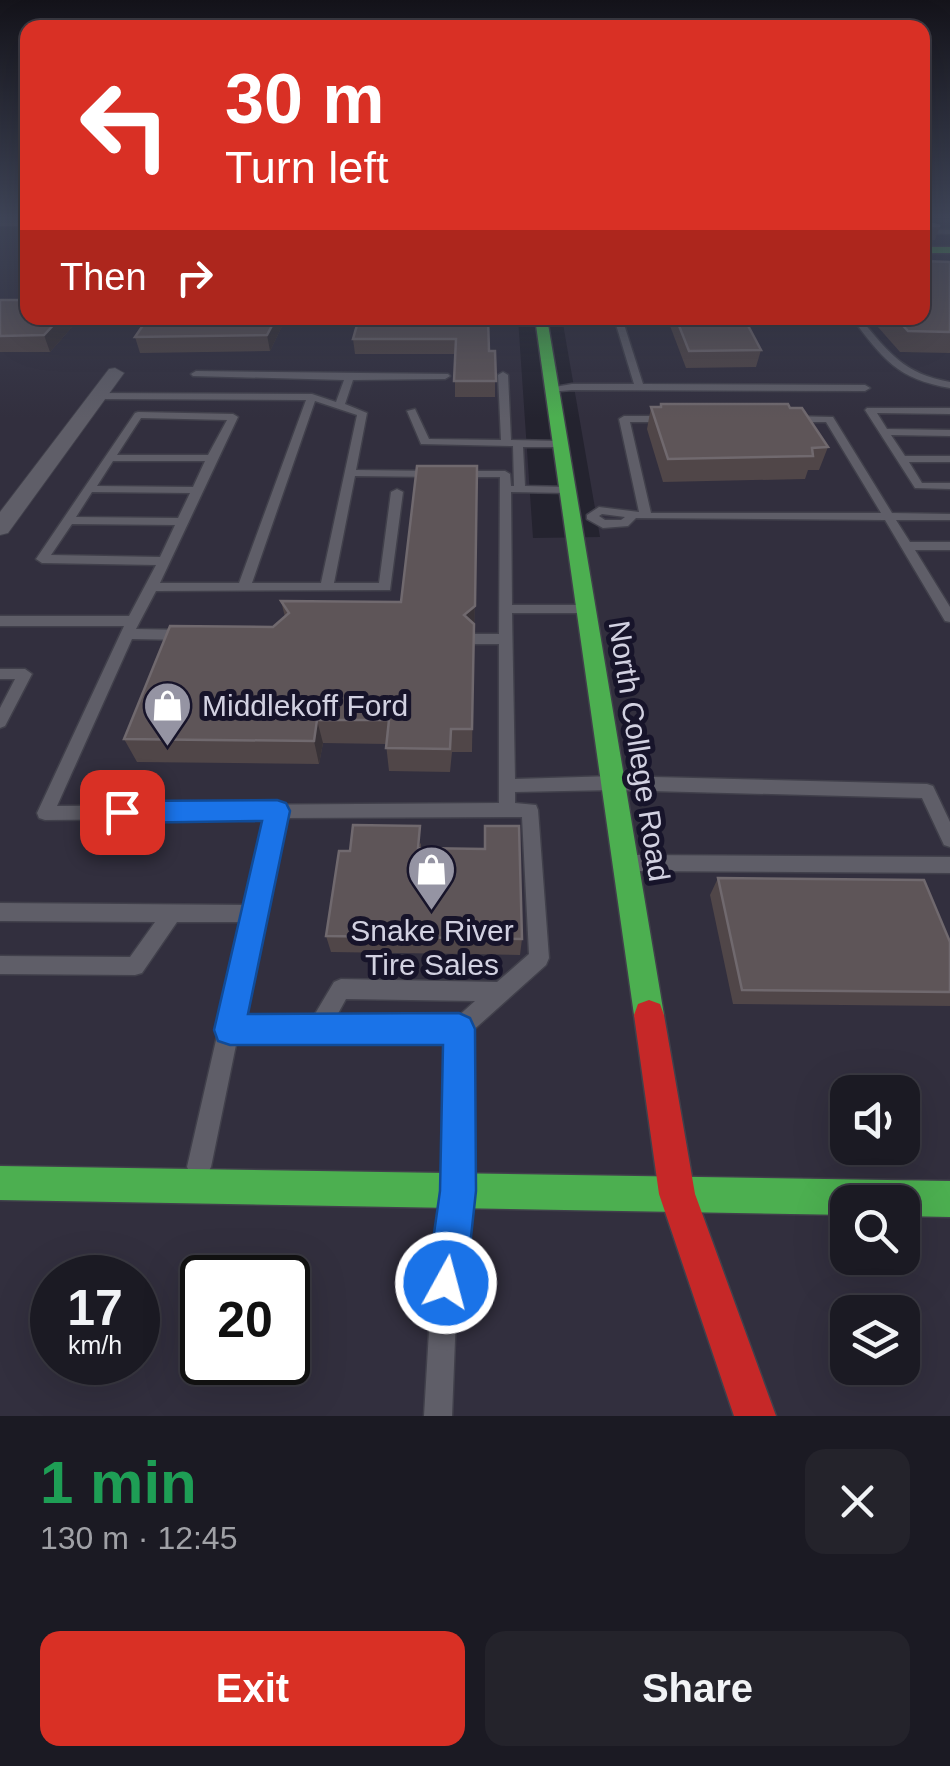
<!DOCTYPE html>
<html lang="en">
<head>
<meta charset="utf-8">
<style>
  :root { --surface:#1b1a23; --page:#24232b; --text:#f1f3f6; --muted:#a0a1a6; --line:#393841; --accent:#d93025 }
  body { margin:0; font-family:Helvetica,sans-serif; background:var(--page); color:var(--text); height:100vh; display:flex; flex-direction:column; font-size:38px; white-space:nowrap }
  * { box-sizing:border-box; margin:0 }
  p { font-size:32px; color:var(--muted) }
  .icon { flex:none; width:55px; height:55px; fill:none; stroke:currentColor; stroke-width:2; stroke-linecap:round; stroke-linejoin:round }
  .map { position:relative; height:1416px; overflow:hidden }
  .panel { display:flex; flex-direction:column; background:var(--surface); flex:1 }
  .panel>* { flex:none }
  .hud { position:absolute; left:20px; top:20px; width:910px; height:305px; border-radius:20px; box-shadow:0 10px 40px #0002,0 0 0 2px var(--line); background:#d93025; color:#fff; overflow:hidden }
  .tools { position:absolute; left:830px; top:1075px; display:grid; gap:20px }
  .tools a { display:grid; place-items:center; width:90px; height:90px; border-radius:20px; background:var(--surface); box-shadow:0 10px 40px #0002,0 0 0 2px var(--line); font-size:50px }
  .speed { position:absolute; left:30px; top:1255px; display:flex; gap:20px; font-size:50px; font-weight:700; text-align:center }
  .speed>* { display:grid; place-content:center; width:130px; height:130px; border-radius:50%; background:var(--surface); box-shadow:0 10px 40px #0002,0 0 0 2px var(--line); line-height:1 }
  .speed small { font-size:25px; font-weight:400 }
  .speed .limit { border:5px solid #111; border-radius:15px; background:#fff; color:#111 }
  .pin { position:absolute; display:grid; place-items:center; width:85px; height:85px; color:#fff; margin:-42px; border-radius:20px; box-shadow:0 5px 15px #0006 }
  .me { position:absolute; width:110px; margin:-55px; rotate:7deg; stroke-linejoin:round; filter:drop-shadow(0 0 8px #0008) }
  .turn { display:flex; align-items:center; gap:35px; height:210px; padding:0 40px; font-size:45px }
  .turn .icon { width:130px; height:130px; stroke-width:2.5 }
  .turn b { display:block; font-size:70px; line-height:85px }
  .then { display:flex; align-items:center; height:95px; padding:0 40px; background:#0003; gap:20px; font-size:38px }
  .round { display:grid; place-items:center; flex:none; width:105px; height:105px; border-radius:20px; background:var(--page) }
  .overview { display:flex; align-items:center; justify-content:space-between; height:170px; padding:0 40px }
  h1 { font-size:60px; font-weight:600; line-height:75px; color:#1e9e55 }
  .cta { display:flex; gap:20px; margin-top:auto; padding:20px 40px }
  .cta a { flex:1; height:115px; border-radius:20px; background:var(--accent); color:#fff; font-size:40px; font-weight:600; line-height:115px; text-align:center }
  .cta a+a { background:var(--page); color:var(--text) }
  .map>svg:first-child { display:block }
  .commercial { fill:#322f3e; fill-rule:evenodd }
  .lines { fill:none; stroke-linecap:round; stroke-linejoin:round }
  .lane-casing { stroke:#41404b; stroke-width:3 }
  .street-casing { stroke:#41404b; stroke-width:2 }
  .fast-casing { stroke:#41404b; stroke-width:3 }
  .jam-casing { stroke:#41404b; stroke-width:3 }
  .lane { fill:#5f5e68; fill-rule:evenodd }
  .street { fill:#5f5e68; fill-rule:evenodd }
  .fast { fill:#4caf50; fill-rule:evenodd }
  .jam { fill:#c62828; fill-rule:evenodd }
  .wall { fill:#504648 }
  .shaded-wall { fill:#383237 }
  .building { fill:#5e5558; stroke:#70696e; stroke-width:2.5 }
  .route { fill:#1a73e8; stroke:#114b97; stroke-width:2.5 }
  .labels { text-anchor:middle; stroke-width:10; stroke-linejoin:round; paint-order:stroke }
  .poi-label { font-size:30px; fill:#d2d1e1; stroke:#17142a; text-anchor:start }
  .street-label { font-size:30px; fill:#d2d1e1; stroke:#17142a }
</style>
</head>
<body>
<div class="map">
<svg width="950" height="1416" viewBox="0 0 950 1416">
  <rect width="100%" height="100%" fill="#24232f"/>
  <path class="commercial" d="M923,219h27v1197h-950v-1192h27l1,94h490l15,220 67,-1 -38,-219h360zM848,1092h54v56h-54zM848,1202h54v56h-54zM52,1278h86v84h-86zM202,1278h86v84h-86zM848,1312h54v56h-54z"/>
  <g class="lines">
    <defs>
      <path id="lane" d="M922,229l28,1v4l-28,-1z
        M614,318h8l21,66 222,1 5,3 -5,3 -293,-1 -23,2v-4l23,-4h62z
        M852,318h8c28,34 44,56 90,64v6c-53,-9 -67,-29 -98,-70z
        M196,371l252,3 2,2 -5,3 -92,1 -8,24 22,9 -11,57 80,1 5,3 -5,3 -81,-1 -21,107h45l12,-91 6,-3 6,3 -13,98 -234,1 -20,38 52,1 7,5 -7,5 -56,-1 -75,167 442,-3v-159h-24l-7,-5 7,-5h24l1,-157h-41l-5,-3 5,-3h46l5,3 1,12h3l-1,-40 -92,-2 -14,-33 8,-2 14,30 72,1 -3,-65 5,-3 5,3 3,65 49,1 5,3 -5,3h-37l2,39 43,1 6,3 -6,3 -57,-1 1,113h74l7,4 -7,4h-74l3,166 99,-3 313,8 6,2 17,36v25l-6,-2 -22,-47 -308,-8 -99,2v11l21,2 2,5 11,148 -3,7 -77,69 1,139 -4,8 -8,4 -8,-4 -4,-8 3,-134 -212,1 -26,127 -4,8 -8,4 -8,-4 -4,-8 56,-245h-66l-35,51 -7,2 -135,-1v-18l130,1 25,-35 -155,-1v-18l247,2 20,-87 -222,2 -6,-2 -2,-5 87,-187h-124v-10h129l27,-51 -114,-2 -6,-4 99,-146 3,-1 95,2 5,3 -78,166h79l67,-183 -208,-1 -5,-3 5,-3 214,1 24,8 8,-22 -151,-4 -2,-2zM315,401l42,14 -36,168h-69zM141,418l86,2 -19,35h-91zM113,461h92l-12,26 -96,-1zM92,492l98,1 -12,25 -102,-1zM72,524l103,1 -15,32 -109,-2zM522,817l7,137 -32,28 -156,-3 -7,3 -22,37 -70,1 42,-202zM346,999l129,2 -20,18h-120z
        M867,408h83v6l-73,-1 10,16 63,1v6l-59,-1 14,21h45v6h-41l13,21h28v6l-35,-1 -50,-78z
        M624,416h43l5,3 -5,3h-37l21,91h230l-55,-91h-36l-5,-3 5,-3 43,1 59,96 58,1v6h-54l14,22h40v8h-35l35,57v15l-5,-1 -60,-101 -249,-2 -8,8 -25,2 -16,-9v-4l12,-8 40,5 -20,-93zM602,514l23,3 -4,3h-16l-6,-4z
        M0,669h25l7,5 -27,52 -5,2v-20l15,-29h-15z
        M634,855l316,2v16l-316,-2 -6,-3 -3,-5 3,-5z
        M456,1198l8,4 4,8 -12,104 -4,102h-28l6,-102 14,-104 4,-8z"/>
      <path id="street" d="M0,219h28v7h-28z
        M115,368l9,5 -116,160 -8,2v-23l109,-143z"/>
      <path id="fast" d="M922,247h28v6h-28z
        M535,318h12l117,697 -4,11 -11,4 -11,-4 -4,-11z
        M0,1166l950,15v36l-48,-1v-14h-54v13l-848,-15z"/>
      <path id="jam" d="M649,1000l11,4 4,11 31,179 81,222h-42l-75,-222 -25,-179 4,-11z"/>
    </defs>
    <use href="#lane" class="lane-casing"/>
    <use href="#street" class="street-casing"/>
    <use href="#fast" class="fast-casing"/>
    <use href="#jam" class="jam-casing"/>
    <use href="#lane" class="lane"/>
    <use href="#street" class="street"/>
    <use href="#fast" class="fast"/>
    <use href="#jam" class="jam"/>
  </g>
  <path class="wall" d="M922,219h3v3l15,4 -5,14h-13z
    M927,262h23v91l-50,-1 -30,-34h52z
    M0,300l80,18 -30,34h-50z
    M286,318l-16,33 -130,2 -5,-16z
    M488,318l1,33h6v46h-40v-43h-100l-2,-15z
    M667,318h77l17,32 -5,17 -70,1z
    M651,407l177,40 -9,23h-11l-3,9 -142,3 -16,-53z
    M477,466l-5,286h-20l-2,20 -61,-1 -3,-27 -63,-1 -4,21 -182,-2 -13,-23 149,-112 12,-10 -4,-16 120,1z
    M421,843v5l101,91 -2,16 -189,-3 -5,-16z
    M718,878l232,64v64l-217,-2 -23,-109z"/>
  <path class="shaded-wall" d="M60,318h20l-30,34 -6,-17z
    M276,318h10l-16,33 -3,-16z
    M477,466l-5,286 2,-121 -10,-16z
    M317,720l6,23 -4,21 -5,-23z"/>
  <path class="building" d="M922,219l3,3 15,4h-13l-3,4z
    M922,261l28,1v70l-42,-1 -12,-13h26z
    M0,300h28v18h32l-16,17 -44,1z
    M148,318h128l-9,17 -132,2z
    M359,318h129l1,33h6l1,30h-42l2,-42h-103z
    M676,318h68l17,32 -72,1z
    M661,404h127l2,4h12l26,39 -16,1 1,8 -145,3 -17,-52h10z
    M417,466h60l-2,140 -11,9 10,9 -2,105h-21l-1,20 -64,-1 3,-28h-72l-3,21 -190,-2 46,-113 103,1 16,-14 -8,-12 120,1z
    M353,825l67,1 -2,22 67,1v-23h34l3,113 -196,-3 13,-85h11z
    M718,878l206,2 26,62v50l-208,-2z"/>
  <linearGradient id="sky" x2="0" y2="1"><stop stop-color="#14131a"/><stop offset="0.52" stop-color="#3f4558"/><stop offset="1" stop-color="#3f4558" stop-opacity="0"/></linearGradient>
  <rect width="950" height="418" fill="url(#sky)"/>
  <path class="route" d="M277,800l9,3 4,8 -42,203 211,-1 11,5 5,11 1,162 -10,92 -6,14 -14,5 -13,-5 -6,-14 13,-92 3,-146h-213l-12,-4 -4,-11 48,-209 -140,2 -9,-3 -4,-8 4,-8 9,-3z"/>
  <defs>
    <symbol id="shop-pin" viewBox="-11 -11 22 30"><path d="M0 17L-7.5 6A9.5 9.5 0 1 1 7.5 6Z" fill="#9594a3" stroke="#17142a"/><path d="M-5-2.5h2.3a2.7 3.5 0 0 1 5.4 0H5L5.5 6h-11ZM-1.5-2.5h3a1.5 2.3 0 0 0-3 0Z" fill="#fff"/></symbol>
  </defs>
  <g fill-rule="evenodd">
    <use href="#shop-pin" x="140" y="678" width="55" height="75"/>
    <use href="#shop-pin" x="404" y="842" width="55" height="75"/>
  </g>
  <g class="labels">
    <g class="poi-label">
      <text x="202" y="716">Middlekoff Ford</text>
      <text x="432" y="941" text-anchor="middle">Snake River<tspan x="432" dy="34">Tire Sales</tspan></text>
    </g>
    <g class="street-label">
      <text transform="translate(639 751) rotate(81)" y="10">North College Road</text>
    </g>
  </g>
</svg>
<div class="tools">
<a><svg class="icon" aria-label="sound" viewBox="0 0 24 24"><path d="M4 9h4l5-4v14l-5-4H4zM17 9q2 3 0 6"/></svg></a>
<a><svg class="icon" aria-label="search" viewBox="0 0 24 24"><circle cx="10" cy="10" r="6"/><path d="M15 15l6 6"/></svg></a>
<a><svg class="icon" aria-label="layers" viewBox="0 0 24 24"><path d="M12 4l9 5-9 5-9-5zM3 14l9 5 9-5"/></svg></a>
</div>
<div class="speed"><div>17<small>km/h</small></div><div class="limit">20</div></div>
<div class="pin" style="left:122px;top:812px;background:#d93025"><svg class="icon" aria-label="arrive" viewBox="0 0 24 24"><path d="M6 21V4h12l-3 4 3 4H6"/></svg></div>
<svg class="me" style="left:446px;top:1283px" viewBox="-20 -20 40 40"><circle r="17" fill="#1a73e8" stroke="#fff" stroke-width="3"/><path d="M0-11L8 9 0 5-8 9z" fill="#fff"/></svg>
<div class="hud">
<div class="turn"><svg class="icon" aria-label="left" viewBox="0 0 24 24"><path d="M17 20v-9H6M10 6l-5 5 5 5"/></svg><div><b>30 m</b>Turn left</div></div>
<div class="then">Then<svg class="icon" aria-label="right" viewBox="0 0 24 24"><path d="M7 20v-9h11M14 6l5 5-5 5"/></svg></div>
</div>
</div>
<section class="panel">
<div class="overview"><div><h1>1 min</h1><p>130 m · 12:45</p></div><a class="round"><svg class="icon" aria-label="close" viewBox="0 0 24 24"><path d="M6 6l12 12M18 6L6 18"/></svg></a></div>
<div class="cta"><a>Exit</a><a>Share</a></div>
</section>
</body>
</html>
